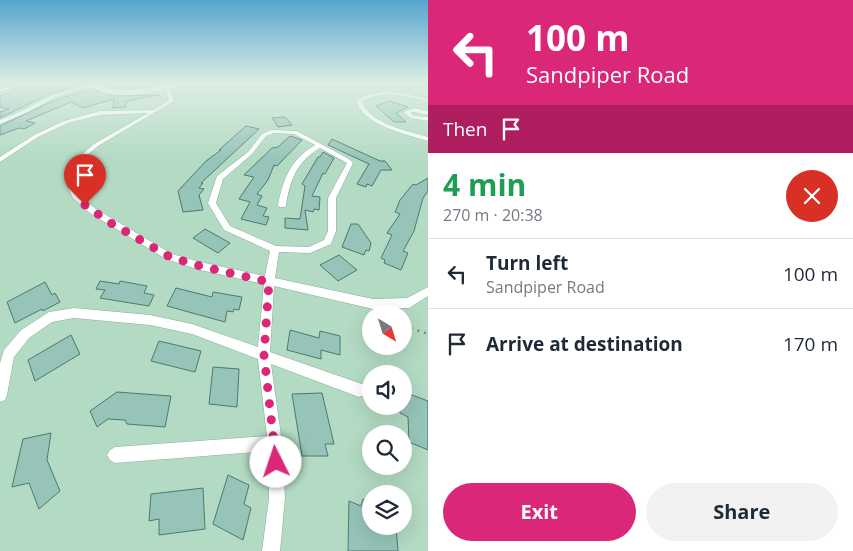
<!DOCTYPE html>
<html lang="en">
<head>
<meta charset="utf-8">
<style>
  :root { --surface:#fff; --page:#f2f2f3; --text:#1f2937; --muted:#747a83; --line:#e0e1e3; --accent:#db2777 }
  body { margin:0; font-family:"Open Sans",sans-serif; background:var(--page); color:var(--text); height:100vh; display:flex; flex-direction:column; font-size:19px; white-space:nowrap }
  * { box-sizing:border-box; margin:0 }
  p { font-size:16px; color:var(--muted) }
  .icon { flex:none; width:28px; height:28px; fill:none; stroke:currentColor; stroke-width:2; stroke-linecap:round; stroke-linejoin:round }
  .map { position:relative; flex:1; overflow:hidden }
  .drawer { display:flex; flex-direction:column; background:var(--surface); width:425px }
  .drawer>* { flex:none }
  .top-card { background:#db2777; color:#fff; overflow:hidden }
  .needle { width:32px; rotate:142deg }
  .tools { position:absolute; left:362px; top:305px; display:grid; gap:10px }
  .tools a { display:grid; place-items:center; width:50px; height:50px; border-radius:50%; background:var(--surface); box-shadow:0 5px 20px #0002; font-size:25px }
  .pin { position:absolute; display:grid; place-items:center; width:42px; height:42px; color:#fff; margin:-51px -21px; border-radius:50% 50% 50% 0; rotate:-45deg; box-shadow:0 0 5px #0007 }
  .pin .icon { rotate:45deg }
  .me { position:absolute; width:55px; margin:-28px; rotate:356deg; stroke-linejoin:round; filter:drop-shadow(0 0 4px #0008) }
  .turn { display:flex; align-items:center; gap:18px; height:105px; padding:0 15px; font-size:22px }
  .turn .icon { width:65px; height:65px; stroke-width:2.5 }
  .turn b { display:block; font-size:35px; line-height:42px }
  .then { display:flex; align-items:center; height:48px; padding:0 15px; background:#0003; gap:10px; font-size:19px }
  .round { display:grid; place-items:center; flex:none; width:52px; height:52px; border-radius:26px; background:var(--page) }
  .head { display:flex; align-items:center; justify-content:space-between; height:85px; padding:0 15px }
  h1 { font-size:30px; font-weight:700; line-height:38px; color:#1e9e55 }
  .button { display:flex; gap:10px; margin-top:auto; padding:10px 15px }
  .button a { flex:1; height:58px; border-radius:30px; background:var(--accent); color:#fff; font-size:20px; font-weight:700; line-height:58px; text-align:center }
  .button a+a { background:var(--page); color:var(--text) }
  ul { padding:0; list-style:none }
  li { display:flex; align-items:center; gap:15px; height:70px; padding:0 15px; border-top:1px solid var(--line) }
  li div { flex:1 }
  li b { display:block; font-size:19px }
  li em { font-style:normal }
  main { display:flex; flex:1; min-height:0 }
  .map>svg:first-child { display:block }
  .building { fill:#96c4b9; stroke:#4d7970 }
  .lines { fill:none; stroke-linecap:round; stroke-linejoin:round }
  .street-casing { stroke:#88ad97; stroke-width:1 }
  .secondary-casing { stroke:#88ad97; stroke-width:1 }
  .path { stroke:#718f7e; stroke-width:2.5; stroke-dasharray:2 5; stroke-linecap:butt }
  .street { fill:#fff; fill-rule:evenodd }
  .secondary { fill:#fff; fill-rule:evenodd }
  .route { stroke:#db2777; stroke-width:9; stroke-dasharray:0 16.2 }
</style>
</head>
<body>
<main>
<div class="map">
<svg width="428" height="551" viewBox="0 0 428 551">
  <rect width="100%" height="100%" fill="#b3dac3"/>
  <path class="building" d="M26,83h50v3l-27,8 -49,24v-6l9,-3 -9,-2v-11l15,-6 -3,-1z
    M91,89l24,7 44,-1 -33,6v6l-13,1 1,-9 -31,9 -12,-6 -45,19 9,2 -11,6 -5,-1 -19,7v-9l55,-26z
    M389,101l19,6 -12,6 10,9h-12l-18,-16z
    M285,117l7,8 -14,2 -6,-9z
    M246,126l13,3 -58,54h2l-4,5 5,1 -5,6 4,15 -20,2 -5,-21 28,-30 15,-11h-2z
    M290,136l12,4 -25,26 -3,-1 -6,15 -11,14 5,2 -5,9 10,3 -4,8 6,1 -3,8 -25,-6 9,-17 -11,-3 15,-22 -10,-2 28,-27 6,-1z
    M332,139l48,22h5l7,9h-11l-9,16 -5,-2 -1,3 -9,-3 12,-20 -41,-19z
    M323,152l11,6 -9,16 -2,-1 -11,23 8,1 -1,13 -5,-1 -1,3 -8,-2 3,20 -23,-2v-10l15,1 5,-33 -3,-2 16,-27h2z
    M428,178v13l-5,7 -9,33 -11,20 5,2 -7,17 -17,-7 1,-3 -4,-2 11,-23 -5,-2 13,-19 -5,-2 5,-12 13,-16 3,1z
    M351,224h7l13,19 -2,8 -3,-1 -2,5 -22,-8z
    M205,229l25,14 -12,10 -25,-15z
    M339,255l18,15 -19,11 -18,-16z
    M100,281l19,3 1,-3 27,5 -3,7 10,2 -5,11 -49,-8 5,-8 -9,-1z
    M45,282l7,13 3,-2 5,9 -17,9 -1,-2 -27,14 -8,-21z
    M176,288l36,9 1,-5 29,5 -3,13 -5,-1 -1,3 -6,-1 -2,11 -58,-16z
    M290,330l29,8 1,-7 20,5v19l-19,-5v9l-34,-9z
    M71,335l9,19 -45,27 -7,-21z
    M159,341l42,10 -6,21 -44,-11z
    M213,367l26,2 -2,38 -28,-3z
    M117,392l54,4 -6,31 -38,-3 -2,-4 -17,-1 -11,8 -7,-16z
    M404,392l24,9v49l-19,-8 -1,-25 -8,-4v-7h4z
    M322,393l12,51h-9l3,12h-26l-10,-62z
    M51,433l-4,27 13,31 -21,18 -10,-26 -17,4 11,-48z
    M228,475l21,10 -5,19 7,4 -8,32 -30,-16z
    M203,488l2,41 -46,6v-16l-10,2 2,-27z
    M363,499l8,3v24h25l2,25h-50l1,-50 12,5z"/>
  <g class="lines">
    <defs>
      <path id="street" d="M17,83h7l-24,9v-3z
        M90,83h7l-43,15 -26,14 -28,12v-4l24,-10 26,-14z
        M169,83h5l-5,4 5,14 -76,45 -13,11 -9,14 -1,15 5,11 16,12 76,45 28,8 65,14 5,-25 -46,-21 -16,-27 9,-27 31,-24 14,-18 9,-4 26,1 52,28 4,4 -17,35v33l-5,13 -21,9 -31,-1 -4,26 98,21 34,-1 21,-11v9l-19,12 -36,1 -99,-23 -4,66 89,31 5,2 2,5 -2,5 -5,2 -88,-33 11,79 3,55 -5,53h-18l7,-53 -1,-47 -153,12 -5,-3 -3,-5 3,-5 5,-3 152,-11 -9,-77 -66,-25 -42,-9 -76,-7 -22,4 -23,16 -15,19 -7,38 -2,5 -5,2v-39l4,-13 17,-20 28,-18 25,-4 76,7 42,9 66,23 6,-63 -64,-14 -34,-11 -76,-46 -17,-15 -6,-12 3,-15 11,-16 13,-11 54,-31 -48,2 -32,8 -30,14 -38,25v-5l34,-22 30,-14 36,-10 54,-1 15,-10 -4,-13zM274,133l20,1 21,11c-24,14 -32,34 -37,60l1,2h6l1,-2c4,-25 11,-44 34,-57l27,15 -19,35v33l-4,9 -15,7 -33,-1 -46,-20 -14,-23 7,-24 29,-25 14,-18z
        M383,92l19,1 26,6v2c-22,-5 -46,-12 -66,1 10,23 44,28 66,35v4c-20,-6 -68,-17 -71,-40l7,-5z
        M414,108l14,3v4l-14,-3 -4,1 4,3 14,1v4l-17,-3 -8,-6z"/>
      <path id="secondary" d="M86,83c12,0 22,7 34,7 24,1 47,-7 71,-7 -6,4 -15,4 -22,6 -25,5 -62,13 -83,-6z"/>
    </defs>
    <use href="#street" class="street-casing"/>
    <use href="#secondary" class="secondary-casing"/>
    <path class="path" d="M404,326l24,8"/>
    <use href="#street" class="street"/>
    <use href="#secondary" class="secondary"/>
  </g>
  <linearGradient id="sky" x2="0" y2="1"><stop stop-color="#56a5cf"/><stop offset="0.52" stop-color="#ddeee4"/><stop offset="1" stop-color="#ddeee4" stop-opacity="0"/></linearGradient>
  <rect width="428" height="160" fill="url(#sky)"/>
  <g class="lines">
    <path class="route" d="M85,205l24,17 61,35 30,9 69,16 -5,73 12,107"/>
  </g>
</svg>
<div class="tools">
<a><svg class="needle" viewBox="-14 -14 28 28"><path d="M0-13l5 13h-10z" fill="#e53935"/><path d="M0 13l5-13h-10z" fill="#747a83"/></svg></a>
<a><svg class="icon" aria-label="sound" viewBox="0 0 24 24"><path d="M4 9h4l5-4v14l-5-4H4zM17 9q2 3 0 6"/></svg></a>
<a><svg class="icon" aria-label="search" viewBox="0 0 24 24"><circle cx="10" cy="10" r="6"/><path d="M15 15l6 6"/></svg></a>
<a><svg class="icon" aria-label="layers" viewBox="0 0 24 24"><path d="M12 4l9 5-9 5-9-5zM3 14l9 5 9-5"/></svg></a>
</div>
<div class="pin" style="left:85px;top:205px;background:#d93025"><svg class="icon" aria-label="arrive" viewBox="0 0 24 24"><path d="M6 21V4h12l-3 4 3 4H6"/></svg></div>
<svg class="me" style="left:276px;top:462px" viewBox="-20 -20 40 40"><circle r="19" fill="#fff"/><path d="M0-13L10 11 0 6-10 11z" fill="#db2777"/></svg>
</div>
<section class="drawer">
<div class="top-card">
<div class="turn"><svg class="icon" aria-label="left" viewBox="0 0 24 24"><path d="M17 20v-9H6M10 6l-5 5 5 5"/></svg><div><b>100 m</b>Sandpiper Road</div></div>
<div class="then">Then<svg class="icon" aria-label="arrive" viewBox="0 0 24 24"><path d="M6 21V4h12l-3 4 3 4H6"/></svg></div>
</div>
<div class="head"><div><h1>4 min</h1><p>270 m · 20:38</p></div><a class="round" style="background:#d93025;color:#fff"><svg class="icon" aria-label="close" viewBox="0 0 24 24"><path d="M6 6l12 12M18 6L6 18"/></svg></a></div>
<ul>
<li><svg class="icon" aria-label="left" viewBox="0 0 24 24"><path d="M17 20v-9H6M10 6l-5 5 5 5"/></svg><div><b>Turn left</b><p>Sandpiper Road</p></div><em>100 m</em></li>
<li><svg class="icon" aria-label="arrive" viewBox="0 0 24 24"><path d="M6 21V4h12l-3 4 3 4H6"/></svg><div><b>Arrive at destination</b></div><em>170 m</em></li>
</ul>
<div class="button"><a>Exit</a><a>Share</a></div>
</section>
</main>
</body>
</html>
